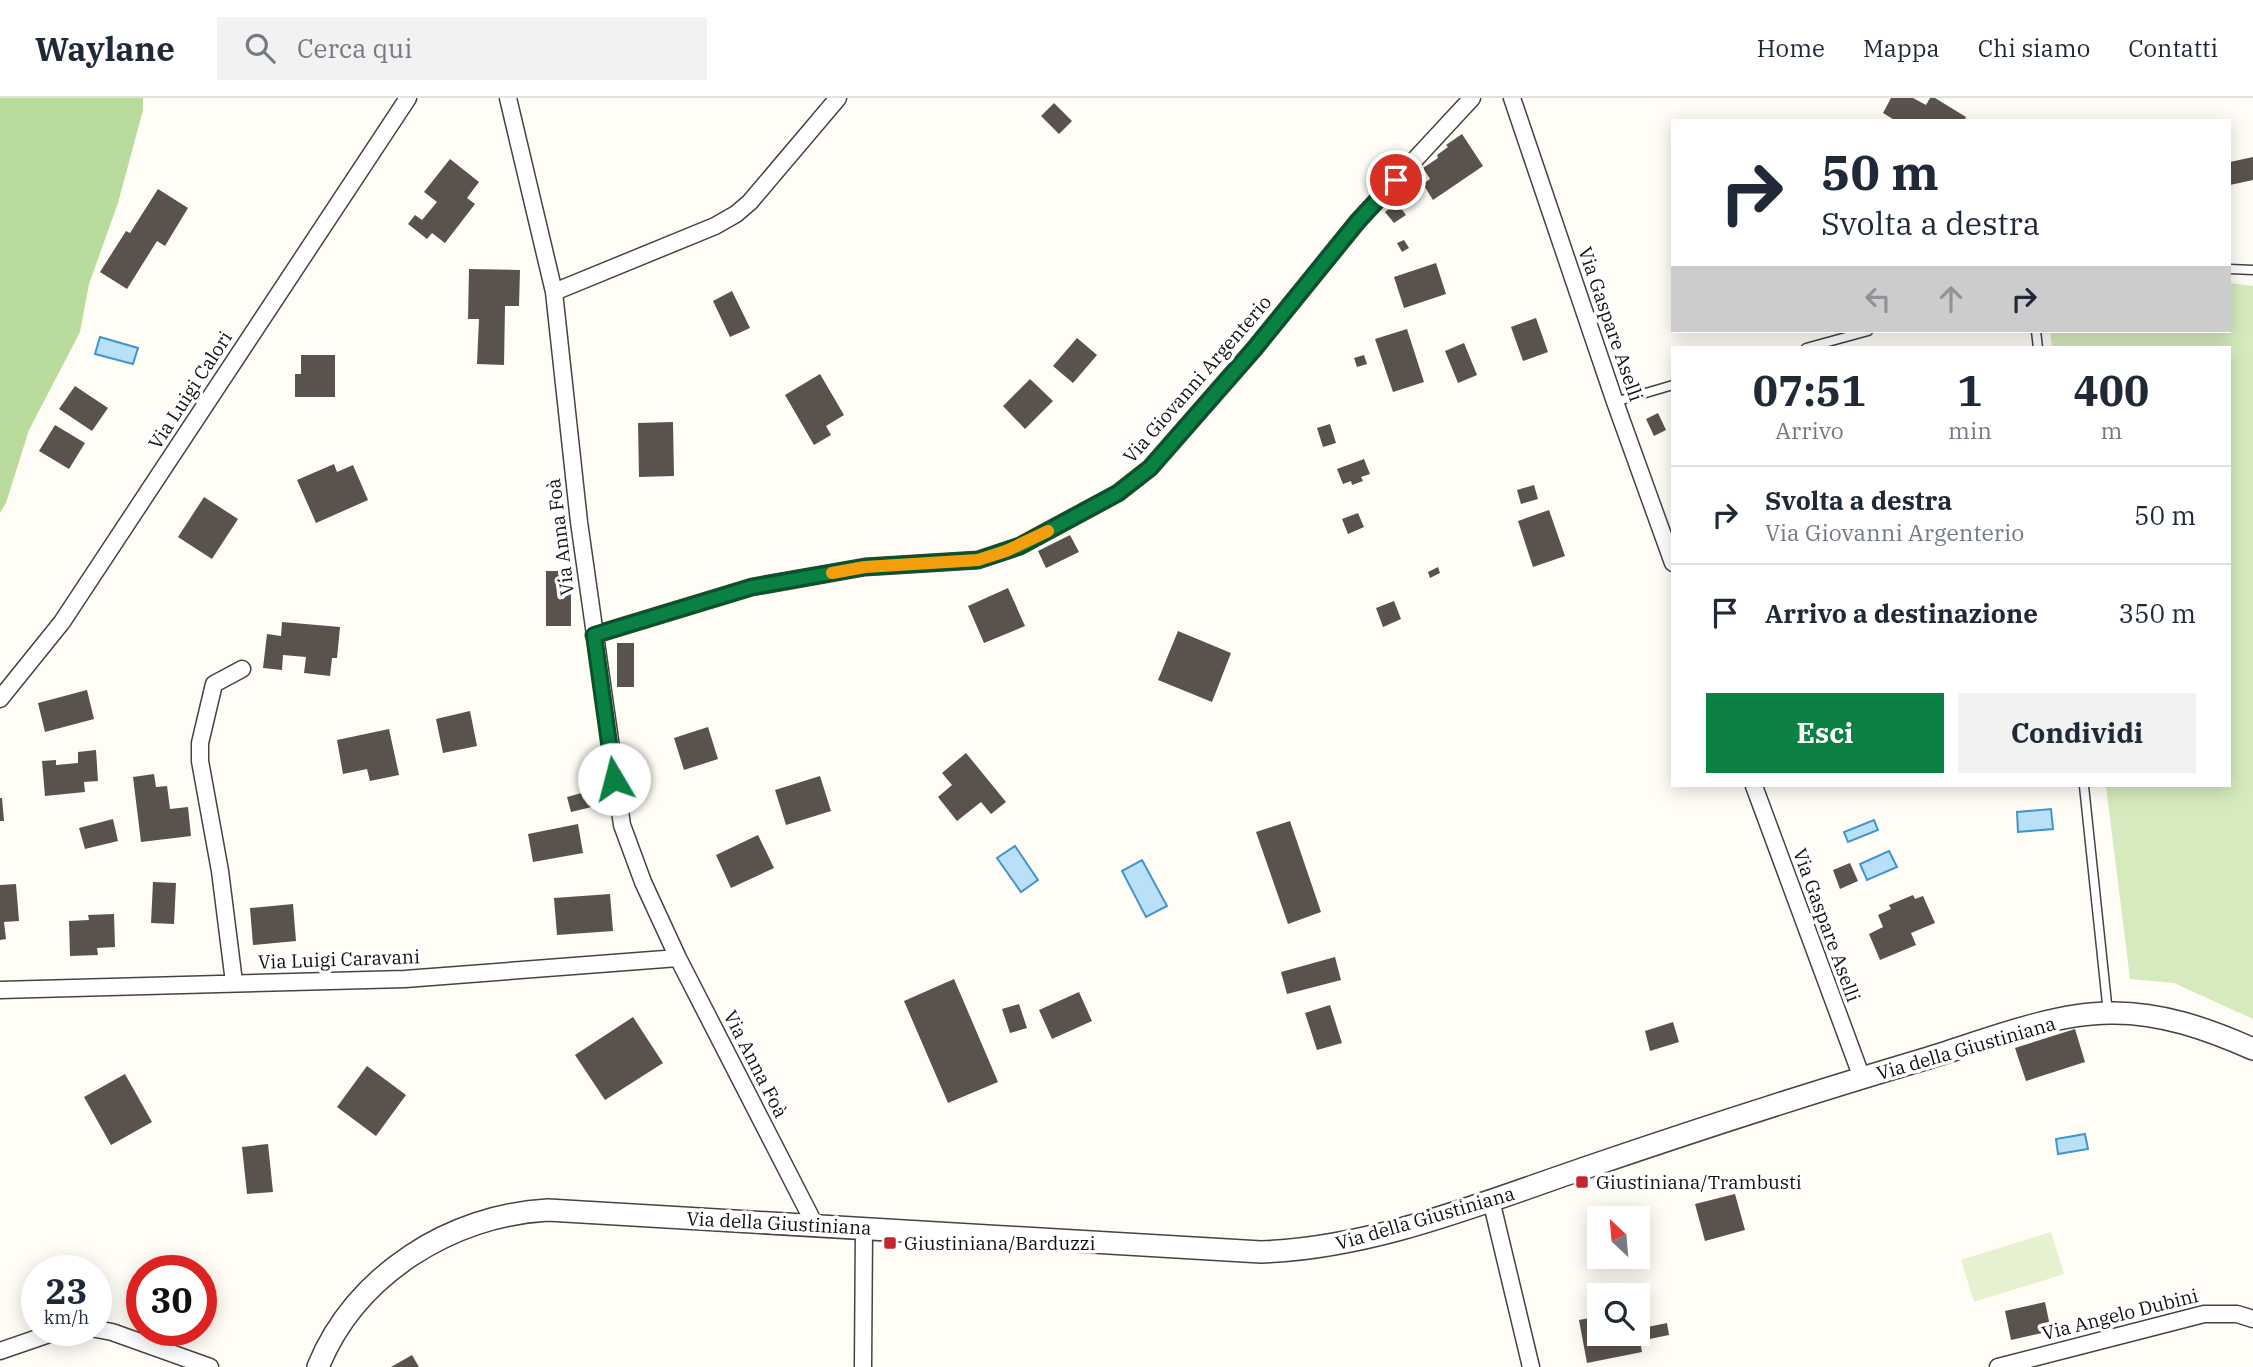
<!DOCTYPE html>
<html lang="it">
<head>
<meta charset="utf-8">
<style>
  :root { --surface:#fff; --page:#f2f2f3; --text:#1f2937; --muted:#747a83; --line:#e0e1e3; --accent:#0b8043 }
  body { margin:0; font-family:"IBM Plex Serif",serif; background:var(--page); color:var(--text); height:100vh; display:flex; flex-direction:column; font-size:26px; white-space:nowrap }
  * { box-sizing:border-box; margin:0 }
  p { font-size:23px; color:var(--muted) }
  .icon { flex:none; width:38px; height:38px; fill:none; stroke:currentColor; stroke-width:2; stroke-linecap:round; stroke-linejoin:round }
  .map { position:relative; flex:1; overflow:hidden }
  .side { position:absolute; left:1671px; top:248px; width:560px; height:441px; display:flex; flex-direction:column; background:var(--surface); border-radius:0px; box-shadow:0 4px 18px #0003 }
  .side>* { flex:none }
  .guide { position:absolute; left:1671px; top:21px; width:560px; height:214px; border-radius:0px; box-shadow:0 4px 18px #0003; background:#fff; color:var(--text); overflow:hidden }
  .needle { width:46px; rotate:334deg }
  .controls { position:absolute; left:1587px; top:1108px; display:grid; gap:14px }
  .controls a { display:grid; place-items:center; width:63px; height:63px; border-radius:0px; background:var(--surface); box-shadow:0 4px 18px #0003; font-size:35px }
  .speed { position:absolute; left:21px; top:1157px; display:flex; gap:14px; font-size:35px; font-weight:700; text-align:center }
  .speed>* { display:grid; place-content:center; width:91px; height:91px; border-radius:50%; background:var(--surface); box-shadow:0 4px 18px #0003; line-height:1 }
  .speed small { font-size:18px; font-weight:400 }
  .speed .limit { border:10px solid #d22; background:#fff; color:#111 }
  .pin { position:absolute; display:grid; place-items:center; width:60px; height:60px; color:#fff; margin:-30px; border:4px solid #fff; border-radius:50%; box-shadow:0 2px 7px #0007 }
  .me { position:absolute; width:77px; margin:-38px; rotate:352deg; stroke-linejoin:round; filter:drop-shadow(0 0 5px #0008) }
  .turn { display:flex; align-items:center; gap:24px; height:147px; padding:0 35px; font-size:32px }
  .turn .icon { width:91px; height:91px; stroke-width:2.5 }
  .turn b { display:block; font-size:49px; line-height:60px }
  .lanes { display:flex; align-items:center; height:66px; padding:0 35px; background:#0003; justify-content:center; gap:35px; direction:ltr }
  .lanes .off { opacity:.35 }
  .eta { display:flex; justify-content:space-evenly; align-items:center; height:119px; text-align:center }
  .eta b { font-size:42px; font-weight:700; line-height:49px }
  .button { display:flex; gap:14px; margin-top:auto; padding:14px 35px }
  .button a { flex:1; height:80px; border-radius:0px; background:var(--accent); color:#fff; font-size:28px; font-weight:700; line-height:80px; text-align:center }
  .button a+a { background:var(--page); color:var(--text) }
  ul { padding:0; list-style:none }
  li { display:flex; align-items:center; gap:21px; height:98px; padding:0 35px; border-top:2px solid var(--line) }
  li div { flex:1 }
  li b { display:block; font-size:26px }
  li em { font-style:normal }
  header { display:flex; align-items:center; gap:42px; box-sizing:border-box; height:98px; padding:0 35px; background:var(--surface); border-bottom:2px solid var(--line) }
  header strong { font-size:33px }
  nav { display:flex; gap:38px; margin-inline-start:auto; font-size:24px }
  .search { width:490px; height:63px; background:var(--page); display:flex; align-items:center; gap:18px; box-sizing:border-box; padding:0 24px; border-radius:0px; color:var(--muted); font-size:26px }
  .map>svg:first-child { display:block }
  .green { fill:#d5ebbd }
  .forest { fill:#b9dc9c }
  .pitch { fill:#e6f2cf }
  .water { fill:#b9e0f7; stroke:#3f96cf; stroke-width:2 }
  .building { fill:#5a524d }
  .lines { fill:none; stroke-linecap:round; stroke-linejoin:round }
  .service-casing { stroke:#444; stroke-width:11 }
  .minor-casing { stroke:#444; stroke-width:19 }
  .tertiary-casing { stroke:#444; stroke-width:24 }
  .service { stroke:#fff; stroke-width:8 }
  .minor { stroke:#fff; stroke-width:16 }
  .tertiary { stroke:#fff; stroke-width:21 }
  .route-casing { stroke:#07532c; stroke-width:18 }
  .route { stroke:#0b8043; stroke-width:12 }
  .slow { stroke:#f59e0b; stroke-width:12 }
  .poi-dot { fill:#c4262e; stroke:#fff; stroke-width:2.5 }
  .labels { text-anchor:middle; stroke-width:7; stroke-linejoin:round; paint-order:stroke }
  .street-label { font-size:19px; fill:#111; stroke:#fff }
  .poi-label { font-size:19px; fill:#111; stroke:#fff; text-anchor:start }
</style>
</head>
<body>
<header>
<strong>Waylane</strong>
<div class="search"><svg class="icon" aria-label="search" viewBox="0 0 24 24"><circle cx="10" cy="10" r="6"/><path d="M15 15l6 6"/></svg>Cerca qui</div>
<nav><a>Home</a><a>Mappa</a><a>Chi siamo</a><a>Contatti</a></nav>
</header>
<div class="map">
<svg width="2253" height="1269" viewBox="0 0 2253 1269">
  <rect width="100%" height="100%" fill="#fffdf5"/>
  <path class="green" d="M2230,185l23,3v733l-79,-36 -44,-4 -24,-193h124v-438h-178l-2,-17h180z"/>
  <path class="forest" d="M0,0h143v12l-25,93 -29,81 -9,48 -51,98 -23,73 -6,10z"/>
  <path class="pitch" d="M2051,1134l13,42 -90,28 -13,-42z"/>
  <path class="water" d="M100,239l38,11 -5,16 -38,-10z
    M2051,711l2,20 -35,3 -1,-20z
    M1874,722l4,10 -30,12 -4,-10z
    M1015,748l23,34 -17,12 -24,-34z
    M1889,753l8,16 -30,13 -7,-16z
    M1142,762l25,46 -21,11 -24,-46z
    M2085,1036l3,15 -30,5 -2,-15z"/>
  <path class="building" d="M1891,0h22l13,7 4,-7h5l31,19 -2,4h-68l-13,-8z
    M1054,5l18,18 -13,13 -18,-18z
    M1462,36l21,32 -50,34 -10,-16 7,-5 -7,-11 15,-10 -1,-3 11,-8 -2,-2z
    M2253,59v23l-23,5v-23z
    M450,61l29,23 -12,16 8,6 -30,39 -13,-10 -5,6 -19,-15 7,-9 7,5 15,-18 -13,-10z
    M158,91l30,19 -23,38 -8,-5 -30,48 -27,-17 26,-41 4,2z
    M1397,105l9,12 -12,8 -9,-11z
    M1404,142l5,8 -7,4 -5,-9z
    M1436,165l10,31 -42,14 -10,-31z
    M469,171l51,1 -1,36h-14l-1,59 -27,-1 2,-45h-11z
    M732,193l18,37 -20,9 -17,-36z
    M1536,220l12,34 -25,9 -12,-34z
    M1407,231l17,53 -31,10 -18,-53z
    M1077,240l20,17 -24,28 -20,-17z
    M1464,245l13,32 -19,8 -13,-32z
    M301,257h34v42h-40v-23h6z
    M1364,257l3,9 -10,3 -3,-9z
    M820,276l24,41 -18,11 5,9 -17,10 -29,-50z
    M1030,281l23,22 -28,28 -22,-23z
    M75,288l33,22 -16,23 -33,-22z
    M1658,315l8,17 -12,6 -8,-17z
    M673,324l1,54 -35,1 -1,-54z
    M1330,326l6,19 -13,4 -6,-19z
    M55,327l30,18 -16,26 -30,-18z
    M1364,361l6,15 -9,3 2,4 -11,4 -1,-4 -8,3 -6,-15z
    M334,366l3,8 16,-7 15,35 -52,23 -19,-43z
    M1534,387l4,14 -17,5 -4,-14z
    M204,399l34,22 -26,40 -34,-22z
    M1549,412l16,46 -32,11 -15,-46z
    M1358,415l6,14 -16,7 -6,-15z
    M1070,437l9,17 -33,16 -8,-17z
    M1438,469l2,6 -10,5 -2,-6z
    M546,473h25v55h-25z
    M1008,490l17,38 -41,17 -16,-37z
    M1394,503l7,18 -18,8 -7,-19z
    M282,524l58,5 -3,31h-5l-2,18 -26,-3 2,-16 -23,-2 -1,15 -19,-2 4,-34 14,2z
    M1178,533l53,22 -19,49 -54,-22z
    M617,545h17v44h-17z
    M87,592l7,29 -49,13 -7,-29z
    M470,613l7,35 -34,7 -7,-34z
    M708,629l10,32 -34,11 -10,-32z
    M389,631l10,46 -29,6 -3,-12 -24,5 -6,-34z
    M96,652l2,31 -14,1 1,10 -40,4 -3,-35 14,-1v5l22,-2v-11z
    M966,655l40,49 -15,12 -10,-12 -24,19 -19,-24 14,-12 -10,-12z
    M154,676l2,13 11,-1 3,23 18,-2 3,29 -50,6 -8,-65z
    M820,678l11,35 -45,14 -11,-35z
    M600,690l4,16 -33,8 -4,-15z
    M0,700h2l2,23h-4z
    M113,721l5,22 -33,8 -6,-21z
    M1290,723l31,91 -33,12 -32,-92z
    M578,726l5,29 -50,9 -5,-28z
    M758,737l16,33 -43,20 -15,-33z
    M1850,765l8,18 -18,8 -7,-19z
    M153,784l23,1 -2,41 -23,-1z
    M16,786l3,37 -15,1 2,17 -6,1v-55z
    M610,796l3,37 -56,4 -3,-37z
    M1913,797l2,4 8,-3 12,27 -24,10 5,12 -36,15 -11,-26 14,-7 -5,-12 13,-6 -2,-4z
    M293,806l3,37 -43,4 -3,-37z
    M114,816l1,33 -18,1 1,7 -28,1 -1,-35 20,-1 -1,-5z
    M1335,859l6,23 -54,14 -6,-22z
    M954,881l44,103 -50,21 -44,-102z
    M1079,894l13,29 -40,18 -13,-29z
    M1019,906l8,24 -17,5 -8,-24z
    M1330,907l12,38 -25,7 -12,-37z
    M633,919l30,46 -58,37 -30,-45z
    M1673,924l6,20 -29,9 -5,-20z
    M2075,931l10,33 -59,19 -11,-33z
    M367,968l39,29 -30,41 -39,-29z
    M125,976l27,48 -41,23 -27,-48z
    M268,1046l5,48 -26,2 -5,-47z
    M1735,1096l10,36 -40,11 -10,-37z
    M2045,1204l6,29 -40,9 -6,-29z
    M1600,1218v18h38v-5l29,-6 2,12 -29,6 2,11 -55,11 -8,-43z
    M412,1257l7,12h-28z"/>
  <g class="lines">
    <defs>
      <path id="service" d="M2230,171l23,1
        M2036,233l2,17
        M1806,250l62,-17
        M1615,304l58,-17
        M2084,688l24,227"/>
      <path id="minor" d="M508,0l46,194 25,230 43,303 21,57 35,76 137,267
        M1512,0l103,304 58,161
        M554,194l161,-66 21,-12 14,-12 88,-104
        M594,537l158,-48 113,-20 113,-7 42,-14 98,-53 32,-25 105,-120 103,-127 114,-123
        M0,601l62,-77 346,-524
        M1754,688l108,292
        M234,884l-14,-111 -20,-110v-18l14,-59 28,-15
        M0,892l405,-11 273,-21
        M1491,1102l40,167
        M96,1231l16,3 98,35
        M0,1253l61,-21
        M863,1269l1,-139
        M1998,1269l206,-53h33l16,5"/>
      <path id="tertiary" d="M318,1269c37,-92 133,-152 230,-157l713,42c111,-4 216,-47 321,-83 114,-39 228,-76 343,-110 56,-17 127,-46 185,-46 50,-1 98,16 143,36"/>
    </defs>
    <use href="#service" class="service-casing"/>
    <use href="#minor" class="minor-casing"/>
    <use href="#tertiary" class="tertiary-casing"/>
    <use href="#service" class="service"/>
    <use href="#minor" class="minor"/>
    <use href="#tertiary" class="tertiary"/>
  </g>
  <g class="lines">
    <defs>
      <path id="route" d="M614,681l-20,-144 158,-48 113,-20 113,-7 42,-14 98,-53 32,-25 105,-120 103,-127 38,-41"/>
    </defs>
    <use href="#route" class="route-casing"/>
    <use href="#route" class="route"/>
    <path class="slow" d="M832,475l33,-6 113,-7 28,-9 42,-20"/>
  </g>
  <g class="poi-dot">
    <rect x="1575" y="1077" width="14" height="14" rx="3.5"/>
    <rect x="883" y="1138" width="14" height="14" rx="3.5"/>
  </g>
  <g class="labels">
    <g class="street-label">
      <text transform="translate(1611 226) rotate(71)" y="7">Via Gaspare Aselli</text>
      <text transform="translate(1197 281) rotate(-49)" y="7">Via Giovanni Argenterio</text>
      <text transform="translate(190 292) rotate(-57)" y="7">Via Luigi Calori</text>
      <text transform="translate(560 439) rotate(-97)" y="7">Via Anna Foà</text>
      <text transform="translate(1827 827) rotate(70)" y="7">Via Gaspare Aselli</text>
      <text transform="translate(339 861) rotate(-2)" y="7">Via Luigi Caravani</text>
      <text transform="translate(1966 950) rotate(-16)" y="7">Via della Giustiniana</text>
      <text transform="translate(756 966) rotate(63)" y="7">Via Anna Foà</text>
      <text transform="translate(1425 1120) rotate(-16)" y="7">Via della Giustiniana</text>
      <text transform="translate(779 1125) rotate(3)" y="7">Via della Giustiniana</text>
      <text transform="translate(2120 1216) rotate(-14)" y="7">Via Angelo Dubini</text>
    </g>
    <g class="poi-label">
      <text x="1596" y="1091">Giustiniana/Trambusti</text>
      <text x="904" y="1152">Giustiniana/Barduzzi</text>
    </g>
  </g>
</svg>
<div class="controls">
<a><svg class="needle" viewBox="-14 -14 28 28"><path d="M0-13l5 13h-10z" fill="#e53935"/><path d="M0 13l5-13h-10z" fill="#747a83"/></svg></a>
<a><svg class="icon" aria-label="search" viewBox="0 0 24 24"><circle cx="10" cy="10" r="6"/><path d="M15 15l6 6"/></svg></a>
</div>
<div class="speed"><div>23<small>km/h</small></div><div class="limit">30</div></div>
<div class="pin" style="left:1396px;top:82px;background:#d93025"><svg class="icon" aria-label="arrive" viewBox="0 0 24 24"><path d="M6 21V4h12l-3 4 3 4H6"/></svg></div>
<svg class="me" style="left:614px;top:681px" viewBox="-20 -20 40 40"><circle r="19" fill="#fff"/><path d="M0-13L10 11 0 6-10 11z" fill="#0b8043"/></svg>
<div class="guide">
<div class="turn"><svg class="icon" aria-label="right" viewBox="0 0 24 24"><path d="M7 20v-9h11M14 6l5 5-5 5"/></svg><div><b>50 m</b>Svolta a destra</div></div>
<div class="lanes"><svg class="icon off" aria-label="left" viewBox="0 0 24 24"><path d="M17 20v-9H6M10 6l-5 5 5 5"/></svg><svg class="icon off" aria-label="ahead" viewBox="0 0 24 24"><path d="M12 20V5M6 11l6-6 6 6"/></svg><svg class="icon" aria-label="right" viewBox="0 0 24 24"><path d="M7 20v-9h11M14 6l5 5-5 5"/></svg></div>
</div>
<section class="side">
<div class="eta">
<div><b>07:51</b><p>Arrivo</p></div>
<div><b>1</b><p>min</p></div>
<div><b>400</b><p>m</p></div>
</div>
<ul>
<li><svg class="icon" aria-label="right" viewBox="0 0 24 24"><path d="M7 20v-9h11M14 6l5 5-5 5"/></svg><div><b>Svolta a destra</b><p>Via Giovanni Argenterio</p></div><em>50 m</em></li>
<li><svg class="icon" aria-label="arrive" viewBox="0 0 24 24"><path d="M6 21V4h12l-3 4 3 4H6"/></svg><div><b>Arrivo a destinazione</b></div><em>350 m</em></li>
</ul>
<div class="button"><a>Esci</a><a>Condividi</a></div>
</section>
</div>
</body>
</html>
